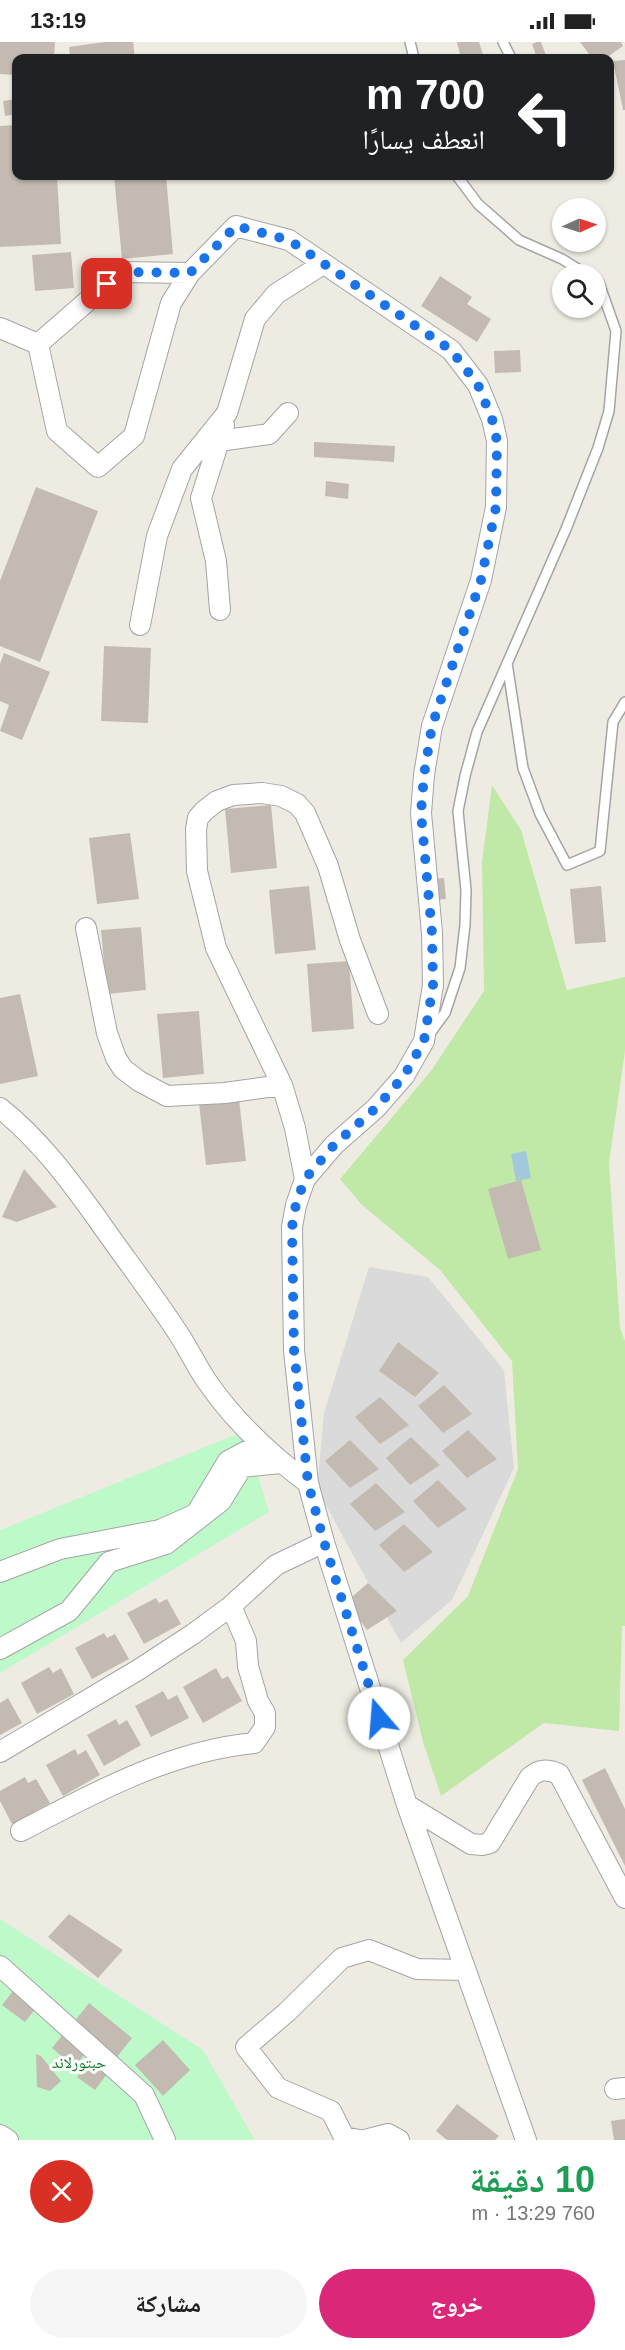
<!DOCTYPE html>
<html lang="ar">
<head>
<meta charset="utf-8">
<style>
  :root { --surface:#fff; --page:#f6f6f6; --text:#222; --muted:#767676; --accent:#db2777 }
  body { margin:0; font-family:Helvetica,"Noto Naskh Arabic",sans-serif; background:var(--page); color:var(--text); direction:rtl; height:100vh; display:flex; flex-direction:column; font-size:22px; white-space:nowrap }
  * { box-sizing:border-box; margin:0 }
  p { font-size:20px; color:var(--muted) }
  .icon { flex:none; width:33px; height:33px; fill:none; stroke:currentColor; stroke-width:2; stroke-linecap:round; stroke-linejoin:round }
  .map { position:relative; height:2098px; overflow:hidden; direction:ltr }
  .details { display:flex; flex-direction:column; background:var(--surface); flex:1 }
  .details>* { flex:none }
  .top-card { position:absolute; left:12px; top:12px; width:602px; height:126px; border-radius:12px; box-shadow:0 2px 4px #0004; direction:rtl; background:#202124; color:#fff; overflow:hidden }
  .needle { width:39px; rotate:87deg }
  .controls { position:absolute; left:552px; top:156px; display:grid; gap:12px }
  .controls a { display:grid; place-items:center; width:54px; height:54px; border-radius:50%; background:var(--surface); box-shadow:0 2px 4px #0004; font-size:30px }
  .pin { position:absolute; display:grid; place-items:center; width:51px; height:51px; color:#fff; margin:-26px; border-radius:12px; box-shadow:0 3px 9px #0006 }
  .me { position:absolute; width:66px; margin:-33px; rotate:342deg; stroke-linejoin:round; filter:drop-shadow(0 0 4px #0008) }
  .turn { display:flex; align-items:center; gap:21px; height:126px; padding:0 30px; font-size:27px }
  .turn .icon { width:78px; height:78px; stroke-width:2.5 }
  .turn b { display:block; font-size:42px; line-height:51px }
  .round { display:grid; place-items:center; flex:none; width:63px; height:63px; border-radius:32px; background:var(--page) }
  .overview { display:flex; align-items:center; justify-content:space-between; height:102px; padding:0 30px }
  h1 { font-size:36px; font-weight:700; line-height:45px; color:#1e9e55 }
  .primary-button { display:flex; gap:12px; margin-top:auto; padding:12px 30px }
  .primary-button a { flex:1; height:69px; border-radius:36px; background:var(--accent); color:#fff; font-size:24px; font-weight:700; line-height:69px; text-align:center }
  .primary-button a+a { background:var(--page); color:var(--text) }
  .status { display:flex; justify-content:space-between; align-items:center; height:42px; padding:0 30px; background:var(--surface); direction:ltr }
  .status svg { height:16px; fill:currentColor }
  .map>svg:first-child { display:block }
  .residential { fill:#dbdada }
  .grass { fill:#c0e9a7 }
  .park { fill:#bef9ca }
  .water { fill:#a2c8dc }
  .building { fill:#c3bbb2 }
  .lines { fill:none; stroke-linecap:round; stroke-linejoin:round }
  .lane-casing { stroke:#a4a4a4; stroke-width:12 }
  .street-casing { stroke:#a4a4a4; stroke-width:22 }
  .lane { stroke:#fff; stroke-width:9 }
  .street { stroke:#fff; stroke-width:20 }
  .route { stroke:#1a73e8; stroke-width:10; stroke-dasharray:0 18 }
  .labels { text-anchor:middle; stroke-width:6; stroke-linejoin:round; paint-order:stroke }
  .park-label { font-size:16px; fill:#0b7a21; stroke:#fff }
</style>
</head>
<body>
<div class="status"><b>13:19</b><svg viewBox="0 0 49 12"><path d="M0 12V9h3v3zM5 12V6h3v6zM10 12V3h3v9zM15 12V0h3v12zM26 1h20v11H26zM47 4h2v5h-2z"/></svg></div>
<div class="map">
<svg width="625" height="2098" viewBox="0 0 625 2098">
  <rect width="100%" height="100%" fill="#eeece2"/>
  <path class="residential" d="M369,1225l59,10 76,93 10,98 -62,132 -51,43 -84,-154 7,-76z"/>
  <path class="grass" d="M492,743l29,45 46,160 58,-13v74l-16,112 11,165 5,13v285h-3l-3,105 -75,-8 -103,73 -18,-54 -20,-82 65,-64 50,-127 -6,-108 -72,-91 -79,-66 -21,-25 91,-108 53,-80 -2,-129z"/>
  <path class="park" d="M245,1389l24,81 -269,161v-143z
    M0,1877l203,131 52,90h-255z"/>
  <path class="water" d="M526,1109l5,27 -15,3 -5,-27z"/>
  <path class="building" d="M0,0h55l-1,16h-38v17l-16,-1z
    M105,0h28l2,16h-65l-1,-11z
    M457,0h22l5,16h-23z
    M537,0h4l6,16h-10l-5,-14z
    M580,0h41l2,4 -17,12h-14z
    M625,18v50h-2l-10,-49z
    M16,57v15l-11,2 -2,-15z
    M16,83v51h41l4,68 -61,3v-121z
    M114,134h52l7,78 -51,5z
    M71,210l3,36 -39,3 -3,-36z
    M440,234l32,21 -5,7 24,15 -14,23 -56,-36z
    M520,308l1,22 -26,1 -1,-22z
    M314,400l81,4 -1,16 -80,-5z
    M326,439l23,3 -1,15 -23,-3z
    M36,445l62,24 -58,151 -40,-16v-65z
    M104,604l47,2 -3,75 -47,-2z
    M4,611l46,19 -28,68 -22,-9 9,-26 -9,-4v-37z
    M271,763l6,63 -46,5 -6,-64z
    M130,791l9,66 -42,5 -8,-66z
    M444,836l2,21 -12,1 -2,-21z
    M309,844l7,64 -41,4 -6,-64z
    M601,844l5,56 -31,2 -5,-55z
    M141,885l5,63 -39,4 -6,-64z
    M349,919l5,68 -42,3 -5,-68z
    M20,952l18,82 -38,8v-86z
    M199,969l5,63 -41,4 -6,-64z
    M239,1057l7,62 -40,4 -7,-62z
    M24,1127l33,38 -40,15 -15,-5z
    M521,1138l20,70 -33,9 -20,-70z
    M398,1300l41,31 -24,24 -36,-26z
    M444,1343l28,29 -29,19 -25,-27z
    M380,1355l29,28 -29,19 -25,-27z
    M468,1388l29,29 -30,19 -25,-27z
    M411,1395l29,28 -30,20 -24,-27z
    M350,1398l29,29 -29,19 -25,-27z
    M438,1438l29,29 -29,19 -25,-27z
    M376,1441l29,29 -30,19 -25,-27z
    M404,1482l29,28 -29,20 -25,-27z
    M368,1541l29,28 -30,19 -21,-28z
    M156,1556l3,5 8,-4 14,25 -37,20 -17,-31z
    M104,1591l3,5 8,-4 14,25 -37,20 -17,-31z
    M49,1625l4,6 8,-5 13,26 -37,20 -16,-31z
    M216,1626l6,11 6,-3 14,25 -39,22 -20,-36z
    M163,1649l5,9 9,-5 12,23 -38,19 -16,-31z
    M8,1656l14,25 -22,12v-32z
    M116,1677l3,6 8,-5 14,25 -37,21 -17,-31z
    M75,1707l3,6 8,-5 14,25 -37,21 -17,-31z
    M605,1726l20,41v57l-43,-86z
    M25,1735l3,6 8,-4 14,24 -38,21 -12,-23v-10z
    M69,1872l54,36 -25,28 -50,-41z
    M13,1949l23,17 -11,14 -23,-17z
    M89,1961l43,35 -15,19 -43,-35z
    M64,1991l23,19 -13,15 -22,-19z
    M163,1998l27,30 -27,26 -28,-31z
    M36,2012l5,2 20,25 -11,10 -13,-4z
    M91,2017l17,14 -13,17 -18,-13z
    M457,2062l42,32 -4,4h-48l-11,-9z
    M625,2077v21h-11l-3,-19z"/>
  <g class="lines">
    <defs>
      <path id="lane" d="M410,0l4,16
        M503,0l8,16
        M457,134l21,28 41,36 43,19 24,15
        M507,621l16,105 17,46 27,51 33,-14 13,-129 12,-20
        M431,990l14,-19 15,-45 5,-43 1,-35 -8,-79 7,-35 12,-44 89,-203 32,-81 11,-37 7,-80 -17,-48 -3,-2"/>
      <path id="street" d="M190,231l-69,-1 -83,72 19,87 41,36 36,-31 37,-133 19,-30 46,-47 53,14 162,110 27,35 14,34 5,22 -1,66 -15,73 -49,146 -8,49 -3,38 11,120 1,52 -9,56 -20,35 -28,32 -42,37 -29,34 -9,26 -4,22 2,123 14,133 16,59 83,263 119,335
        M0,286l38,16
        M219,399l50,-7 19,-21
        M220,568l-4,-49 -15,-63 23,-73
        M140,583l17,-89 25,-67 45,-56 28,-94 21,-25 47,-30
        M86,886l21,105 9,25 7,11 16,12 28,15 58,-3 57,-8
        M0,1066c38,30 68,70 96,109 27,39 56,76 82,116 10,15 18,32 28,47 28,41 63,74 102,103
        M305,1137l-10,-51 -13,-43 -66,-137 -19,-77 -1,-42 2,-11 6,-7 13,-10 16,-6 29,-2 19,3 16,8 8,9 23,53 22,74 28,74
        M0,1530l60,-23 100,-19 36,-16 32,-53 32,-17
        M0,1607l69,-38 40,-49 57,-18 55,-43 21,-34 39,-4
        M0,1710l138,-82 55,-36 38,-28 45,-41 48,-23
        M407,1763l64,39 11,1 8,-2 40,-66c10,-8 17,-8 29,-3l66,124
        M21,1789c74,-39 150,-80 233,-88l11,-16v-14l-7,-12 -10,-35 -2,-25 -15,-35
        M0,1924l144,129 21,45
        M615,2047l10,-1
        M0,2093l8,5
        M359,2098l-15,-3 -13,-26 -53,-23 -32,-41 41,-35 55,-54 27,-8 48,19 48,1
        M365,2098l23,-6 11,6"/>
    </defs>
    <use href="#lane" class="lane-casing"/>
    <use href="#street" class="street-casing"/>
    <use href="#lane" class="lane"/>
    <use href="#street" class="street"/>
  </g>
  <g class="lines">
    <path class="route" d="M107,242l14,-12 69,1 46,-47 53,14 162,110 27,35 14,34 5,22 -1,66 -15,73 -49,146 -8,49 -3,38 11,120 1,52 -9,56 -20,35 -28,32 -42,37 -29,34 -9,25 -4,23 2,123 14,133 16,59 55,176"/>
  </g>
  <g class="labels">
    <g class="park-label">
      <text x="79" y="2026">حبتورلاند</text>
    </g>
  </g>
</svg>
<div class="controls">
<a><svg class="needle" viewBox="-14 -14 28 28"><path d="M0-13l5 13h-10z" fill="#e53935"/><path d="M0 13l5-13h-10z" fill="#767676"/></svg></a>
<a><svg class="icon" aria-label="search" viewBox="0 0 24 24"><circle cx="10" cy="10" r="6"/><path d="M15 15l6 6"/></svg></a>
</div>
<div class="pin" style="left:107px;top:242px;background:#d93025"><svg class="icon" aria-label="arrive" viewBox="0 0 24 24"><path d="M6 21V4h12l-3 4 3 4H6"/></svg></div>
<svg class="me" style="left:379px;top:1676px" viewBox="-20 -20 40 40"><circle r="19" fill="#fff"/><path d="M0-13L10 11 0 6-10 11z" fill="#1a73e8"/></svg>
<div class="top-card">
<div class="turn"><svg class="icon" aria-label="left" viewBox="0 0 24 24"><path d="M17 20v-9H6M10 6l-5 5 5 5"/></svg><div><b>700 m</b>انعطف يسارًا</div></div>
</div>
</div>
<section class="details">
<div class="overview"><div><h1>10 دقيقة</h1><p>760 m · 13:29</p></div><a class="round" style="background:#d93025;color:#fff"><svg class="icon" aria-label="close" viewBox="0 0 24 24"><path d="M6 6l12 12M18 6L6 18"/></svg></a></div>
<div class="primary-button"><a>خروج</a><a>مشاركة</a></div>
</section>
</body>
</html>
